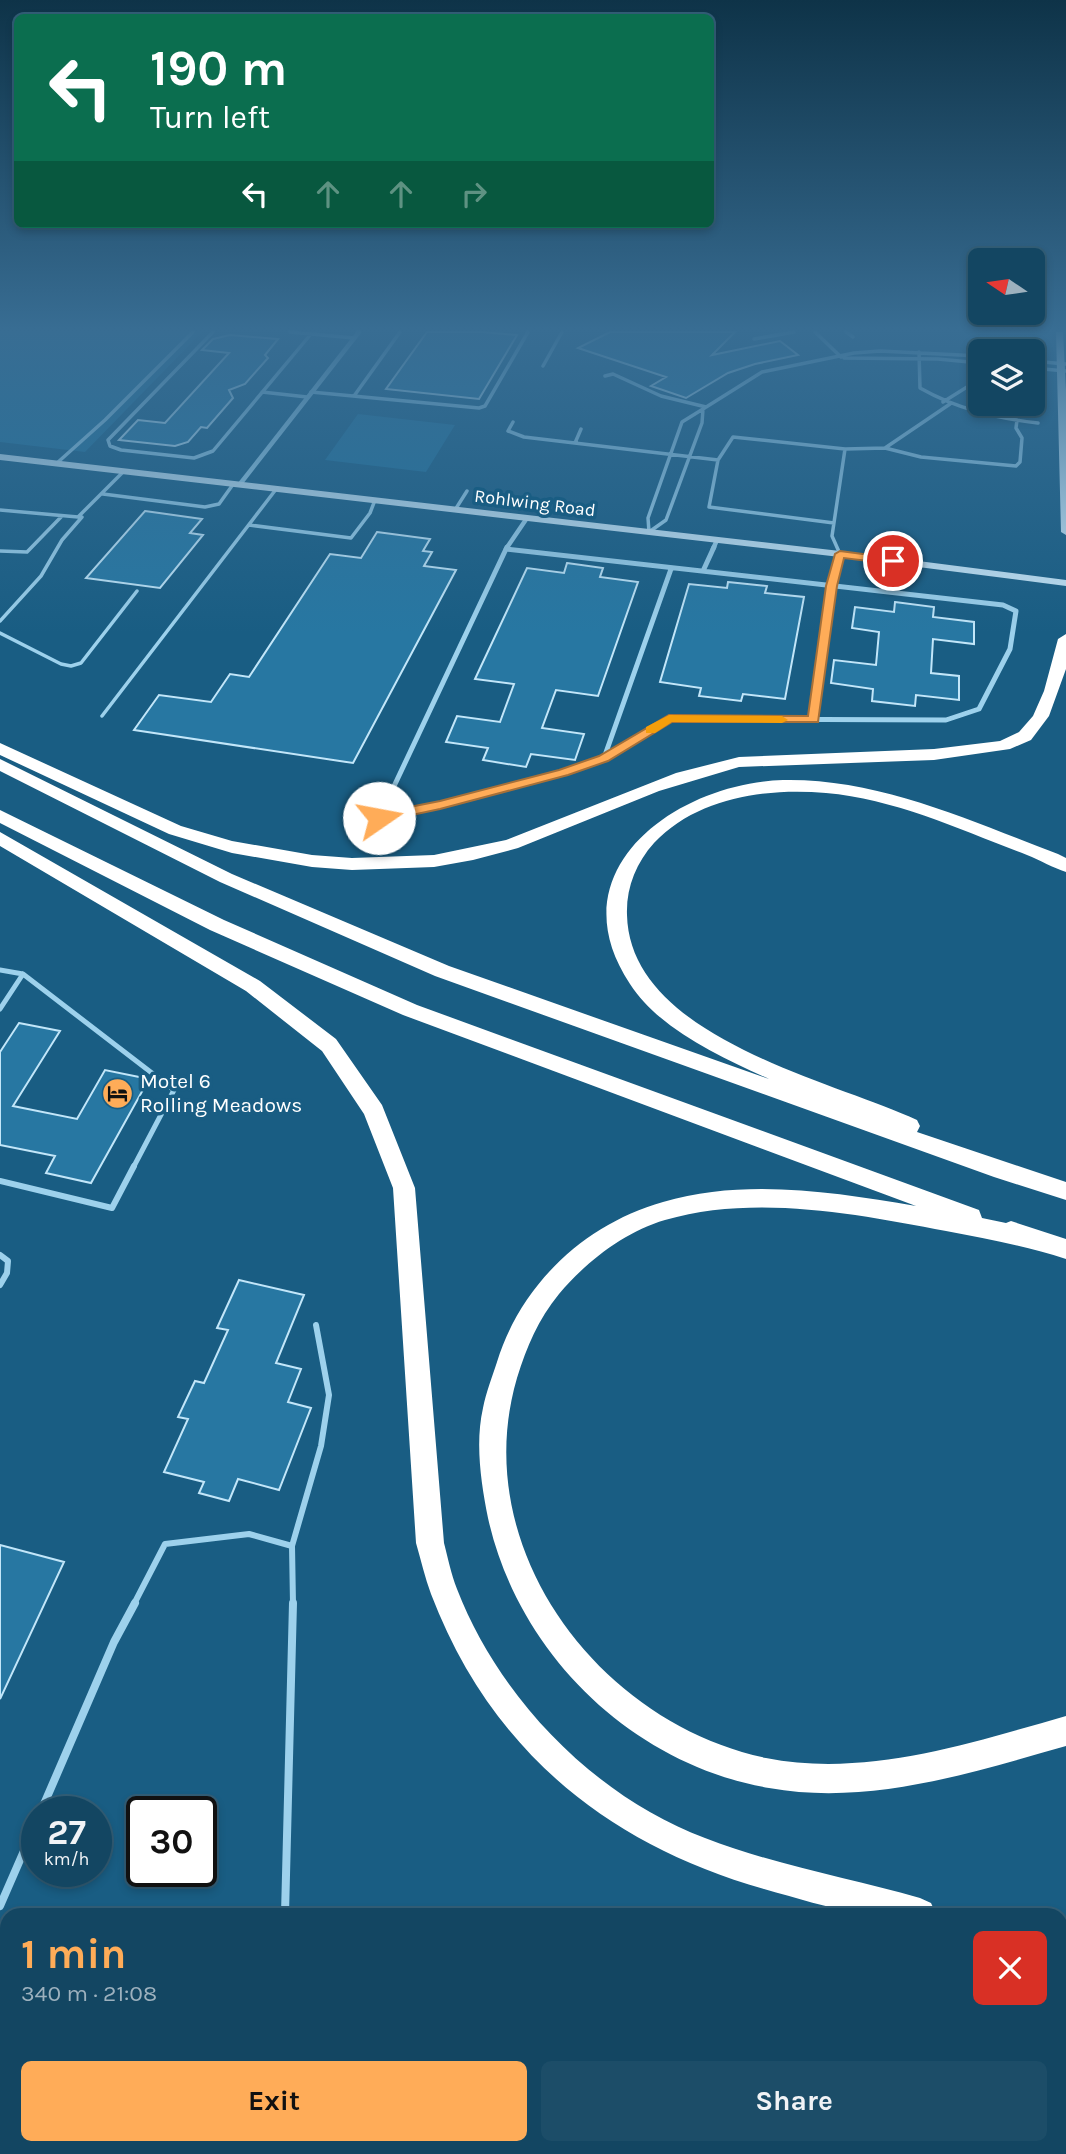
<!DOCTYPE html>
<html lang="en">
<head>
<meta charset="utf-8">
<style>
  :root { --surface:#134662; --page:#1c4d68; --text:#f1f3f6; --muted:#9db1be; --line:#325e77; --accent:#ffac58 }
  body { margin:0; font-family:Karla,sans-serif; background:var(--page); color:var(--text); height:100vh; display:flex; flex-direction:column; font-size:26px; white-space:nowrap }
  * { box-sizing:border-box; margin:0 }
  p { font-size:23px; color:var(--muted) }
  .icon { flex:none; width:38px; height:38px; fill:none; stroke:currentColor; stroke-width:2; stroke-linecap:round; stroke-linejoin:round }
  .map { position:relative; flex:1; overflow:hidden }
  .side { position:absolute; left:0px; top:1908px; width:1068px; height:247px; display:flex; flex-direction:column; background:var(--surface); border-radius:21px 21px 0 0; box-shadow:0 4px 10px #0003,0 0 0 2px var(--line) }
  .side>* { flex:none }
  .guide { position:absolute; left:14px; top:14px; width:700px; height:214px; border-radius:10px; box-shadow:0 4px 10px #0003,0 0 0 2px var(--line); background:#0b6e4f; color:#fff; overflow:hidden }
  .needle { width:46px; rotate:283deg }
  .tools { position:absolute; left:968px; top:248px; display:grid; gap:14px }
  .tools a { display:grid; place-items:center; width:77px; height:77px; border-radius:10px; background:var(--surface); box-shadow:0 4px 10px #0003,0 0 0 2px var(--line); font-size:35px }
  .speed { position:absolute; left:21px; top:1796px; display:flex; gap:14px; font-size:35px; font-weight:700; text-align:center }
  .speed>* { display:grid; place-content:center; width:91px; height:91px; border-radius:50%; background:var(--surface); box-shadow:0 4px 10px #0003,0 0 0 2px var(--line); line-height:1 }
  .speed small { font-size:18px; font-weight:400 }
  .speed .limit { border:4px solid #111; border-radius:10px; background:#fff; color:#111 }
  .pin { position:absolute; display:grid; place-items:center; width:60px; height:60px; color:#fff; margin:-30px; border:4px solid #fff; border-radius:50%; box-shadow:0 2px 7px #0007 }
  .me { position:absolute; width:77px; margin:-38px; rotate:78deg; stroke-linejoin:round; filter:drop-shadow(0 0 5px #0008) }
  .turn { display:flex; align-items:center; gap:24px; height:147px; padding:0 21px; font-size:32px }
  .turn .icon { width:91px; height:91px; stroke-width:2.5 }
  .turn b { display:block; font-size:49px; line-height:60px }
  .lanes { display:flex; align-items:center; height:66px; padding:0 21px; background:#0003; justify-content:center; gap:35px; direction:ltr }
  .lanes .off { opacity:.35 }
  .round { display:grid; place-items:center; flex:none; width:74px; height:74px; border-radius:10px; background:var(--page) }
  .headline { display:flex; align-items:center; justify-content:space-between; height:119px; padding:0 21px }
  h1 { font-size:42px; font-weight:700; line-height:52px; color:var(--accent) }
  .cta { display:flex; gap:14px; margin-top:auto; padding:14px 21px }
  .cta a { flex:1; height:80px; border-radius:10px; background:var(--accent); color:#111; font-size:28px; font-weight:700; line-height:80px; text-align:center }
  .cta a+a { background:var(--page); color:var(--text) }
  .map>svg:first-child { display:block }
  .green { fill:#21729c }
  .building { fill:#2777a2; stroke:#c2e6f9; stroke-width:2 }
  .lines { fill:none; stroke-linecap:round; stroke-linejoin:round }
  .lane-far3 { stroke:#9dd1ec; stroke-width:3.5 }
  .lane-far2 { stroke:#9dd1ec; stroke-width:5 }
  .lane-far1 { stroke:#9dd1ec; stroke-width:6 }
  .lane { stroke:#9dd1ec; stroke-width:8 }
  .street-far1 { stroke:#9dd1ec; stroke-width:4.5 }
  .street { stroke:#9dd1ec; stroke-width:5 }
  .secondary { fill:#c9e7f8; fill-rule:evenodd }
  .highway { fill:#fff; fill-rule:evenodd }
  .route { fill:#ffac58; stroke:#a67039; stroke-width:2 }
  .slow { fill:#f59e0b }
  .labels { text-anchor:middle; stroke-width:7; stroke-linejoin:round; paint-order:stroke }
  .far-street-label { font-size:18px; fill:#fff; stroke:#195d83 }
  .poi-label { font-size:21px; fill:#fff; stroke:#195d83; text-anchor:start }
</style>
</head>
<body>
<div class="map">
<svg width="1066" height="2154" viewBox="0 0 1066 2154">
  <rect width="100%" height="100%" fill="#195d83"/>
  <path class="green" d="M0,332h202l-117,120 -85,-10z
    M358,414l97,11 -29,47 -101,-12z"/>
  <path class="building" d="M427,332h55l35,3 -38,64 -93,-10z
    M610,332h125l-23,23 68,-14 18,14 -43,9 -27,9 -42,25 -35,-12 15,-9 -88,-29z
    M230,335l48,4 -13,16 3,3 -23,26 -16,6 4,8 -26,30 -6,-1 -13,15 -13,4 -56,-6 19,-20 27,3 64,-70 -27,-3 11,-11z
    M145,511l57,8 -12,14 13,2 -43,53 -74,-10z
    M377,532l53,7 -7,12 9,1 -8,14 32,4 -103,193 -219,-33 25,-35 52,7 19,-28 19,3 81,-123 31,4z
    M567,563l36,5 -3,9 38,5 -40,114 -42,-6 -14,38 42,6 -9,26 -44,-6 -5,13 -43,-7 5,-12 -42,-6 11,-26 43,6 14,-38 -39,-5 52,-111 37,5z
    M728,582l39,4 -2,7 39,4 -19,102 -42,-5 -2,7 -42,-5 2,-8 -41,-6 29,-98 38,4z
    M895,602l39,5 -1,10 41,5v22l-41,-5 -2,34 28,3v24l-43,-5 -1,11 -43,-5 1,-12 -42,-6 3,-23 42,5 3,-33 -27,-4 3,-21 39,5z
    M19,1023l41,8 -47,75 64,13 28,-49 44,9 -58,104 -45,-10 9,-17 -55,-11v-93z
    M239,1280l65,15 -28,68 25,6 -13,33 23,6 -32,82 -41,-11 -9,22 -30,-8 5,-11 -40,-10 24,-53 -10,-2 17,-36 9,2 24,-53 -11,-2z
    M0,1545l64,17 -64,137z"/>
  <g class="lines">
    <path class="lane-far3" d="M213,332l-105,108 2,6 11,4 73,8 19,-7 98,-117
      M290,332l64,6
      M815,332l26,25
      M846,332l7,5
      M754,339l40,-7
      M919,352l1,36c37,21 76,30 118,35
      M844,358l94,1 42,4
      M1032,361l34,3
      M543,366l19,-34
      M1032,368l34,3
      M605,376l8,-2 48,22 45,11
      M262,392l45,5
      M311,392l168,16 6,-2 43,-74
      M354,396l46,-64
      M943,402l32,-20
      M703,409l59,-37 92,-19 26,-2 100,5
      M703,409l-1,14 -36,97 -17,12 -1,-14 34,-96z
      M982,414l9,-10
      M513,422l-5,9 16,6 194,23 15,-23 112,12
      M575,443l6,-14
      M885,448l36,9 95,9 4,-4 2,-24 -6,-10 1,-8
      M718,460l-9,47 125,16
      M57,463l48,-43 88,-88
      M103,494l102,13 14,-3 15,-21
      M0,510l78,7 46,-46
      M455,510l12,-19
      M249,525l102,13 19,-25 5,-13
      M0,551l27,1 34,-35
      M840,554l-8,-18 13,-87 40,-1 65,-44
      M0,621l41,-45 21,-36 20,-23
      M0,633l61,31 10,2 10,-3 56,-72
      M102,716l175,-228"/>
    <path class="lane-far2" d="M0,970l23,4 151,116 -41,78
      M0,1009l23,-35"/>
    <path class="lane-far1" d="M0,1181l112,27 22,-42
      M0,1255l8,6 -1,12 -7,12
      M292,1546l29,-100 8,-51 -13,-70
      M134,1604l31,-60 84,-10 43,12 1,58"/>
    <path class="lane" d="M41,1811l73,-169 21,-39
      M0,1906l37,-85
      M285,1914l8,-311
      M277,2147v7"/>
    <path class="street-far1" d="M240,484l119,-152
      M506,549l21,-31
      M713,549l4,-9"/>
    <path class="street" d="M506,549l497,56 13,6 -6,38 -31,60 -33,11 -277,-1 -65,39
      M703,571l11,-24
      M813,720l19,-134 8,-32
      M379,818l149,-35 76,-25 67,-189
      M379,818l128,-271"/>
    <path class="secondary" d="M1056,332h7l3,58v145l-5,-3z
      M0,454l840,97 226,29v6l-226,-29 -840,-97z"/>
    <path class="highway" d="M1066,634v35l-17,47 -18,24 -21,9 -76,11 -195,7 -80,24 -141,57 -45,12 -39,7 -82,3 -40,-3 -80,-14 -63,-19 -169,-79v-12l181,83 51,15 80,14 40,3 82,-3 72,-15 170,-67 63,-16 195,-8 66,-8 19,-9 14,-16 11,-25 14,-52z
      M0,759l232,115 217,92 320,113c-48,-22 -109,-49 -139,-95 -76,-114 47,-201 153,-204 96,-2 188,41 275,74l8,4v14c-13,-4 -26,-12 -39,-17 -64,-24 -131,-56 -201,-62 -60,-5 -128,4 -172,50 -18,20 -28,45 -27,72 3,122 201,164 290,205l3,6 -3,6 149,50v18l-72,-23 -559,-201 -215,-94 -220,-111z
      M0,810l224,110 193,85 562,205 3,8 24,5 5,-2 55,18v20c-40,-13 -79,-20 -120,-28 -90,-17 -191,-37 -281,-11 -41,12 -79,42 -106,74 -21,26 -32,52 -42,84 -50,170 82,345 249,380 100,20 205,-15 300,-42v30c-95,27 -197,60 -297,42 -138,-24 -251,-135 -281,-270 -7,-35 -13,-75 -5,-110 3,-15 9,-31 14,-46 24,-78 88,-138 166,-160 82,-24 171,-10 253,4l-513,-191 -193,-85 -210,-107z
      M0,832l260,149 76,58 46,66 33,83 29,355c4,15 7,31 13,46 42,109 138,208 248,249 70,27 144,40 215,60l11,5 5,11c-24,0 -51,4 -75,0 -32,-6 -65,-16 -97,-25 -158,-45 -274,-140 -333,-295 -6,-16 -10,-34 -15,-51l-23,-355 -29,-74 -42,-63 -76,-60 -246,-145z
      M1060,1949l6,2v33l-6,-2z"/>
  </g>
  <linearGradient id="sky" x2="0" y2="1"><stop stop-color="#0e3348"/><stop offset="0.52" stop-color="#386d93"/><stop offset="1" stop-color="#386d93" stop-opacity="0"/></linearGradient>
  <rect width="1066" height="633" fill="url(#sky)"/>
  <path class="route" d="M840,551l53,7 5,3 -5,3 -49,-6 -7,28 -19,136h-146l-64,39 -40,14 -128,34 -61,13 -6,-4 6,-5 61,-12 119,-31 40,-14 70,-41 139,1 18,-130 9,-32z"/>
  <path class="slow" d="M669,715l113,1 6,4 -6,3 -110,-1 -17,11h-9v-6z"/>
  <defs>
    <symbol id="hotel-disc" viewBox="-11 -11 22 22"><circle r="9.5" fill="#ffac58" stroke="#195d83"/><path d="M-6-4.5h1.5V1H6V5H4.5V3h-9V5H-6ZM-4 0a1.8 1.8 0 1 1 3.6 0ZM.5 0V-2.5h3Q6-2.5 6 0Z" fill="#111"/></symbol>
  </defs>
  <g fill-rule="evenodd">
    <use href="#hotel-disc" x="100" y="1076" width="35" height="35"/>
  </g>
  <g class="labels">
    <g class="far-street-label">
      <text transform="translate(535 503) rotate(7)" y="6">Rohlwing Road</text>
    </g>
    <g class="poi-label">
      <text x="140" y="1088">Motel 6<tspan x="140" dy="24">Rolling Meadows</tspan></text>
    </g>
  </g>
</svg>
<div class="tools">
<a><svg class="needle" viewBox="-14 -14 28 28"><path d="M0-13l5 13h-10z" fill="#e53935"/><path d="M0 13l5-13h-10z" fill="#9db1be"/></svg></a>
<a><svg class="icon" aria-label="layers" viewBox="0 0 24 24"><path d="M12 4l9 5-9 5-9-5zM3 14l9 5 9-5"/></svg></a>
</div>
<div class="speed"><div>27<small>km/h</small></div><div class="limit">30</div></div>
<div class="pin" style="left:893px;top:561px;background:#d93025"><svg class="icon" aria-label="arrive" viewBox="0 0 24 24"><path d="M6 21V4h12l-3 4 3 4H6"/></svg></div>
<svg class="me" style="left:379px;top:818px" viewBox="-20 -20 40 40"><circle r="19" fill="#fff"/><path d="M0-13L10 11 0 6-10 11z" fill="#ffac58"/></svg>
<div class="guide">
<div class="turn"><svg class="icon" aria-label="left" viewBox="0 0 24 24"><path d="M17 20v-9H6M10 6l-5 5 5 5"/></svg><div><b>190 m</b>Turn left</div></div>
<div class="lanes"><svg class="icon" aria-label="left" viewBox="0 0 24 24"><path d="M17 20v-9H6M10 6l-5 5 5 5"/></svg><svg class="icon off" aria-label="ahead" viewBox="0 0 24 24"><path d="M12 20V5M6 11l6-6 6 6"/></svg><svg class="icon off" aria-label="ahead" viewBox="0 0 24 24"><path d="M12 20V5M6 11l6-6 6 6"/></svg><svg class="icon off" aria-label="right" viewBox="0 0 24 24"><path d="M7 20v-9h11M14 6l5 5-5 5"/></svg></div>
</div>
<section class="side">
<div class="headline"><div><h1>1 min</h1><p>340 m · 21:08</p></div><a class="round" style="background:#d93025;color:#fff"><svg class="icon" aria-label="close" viewBox="0 0 24 24"><path d="M6 6l12 12M18 6L6 18"/></svg></a></div>
<div class="cta"><a>Exit</a><a>Share</a></div>
</section>
</div>
</body>
</html>
